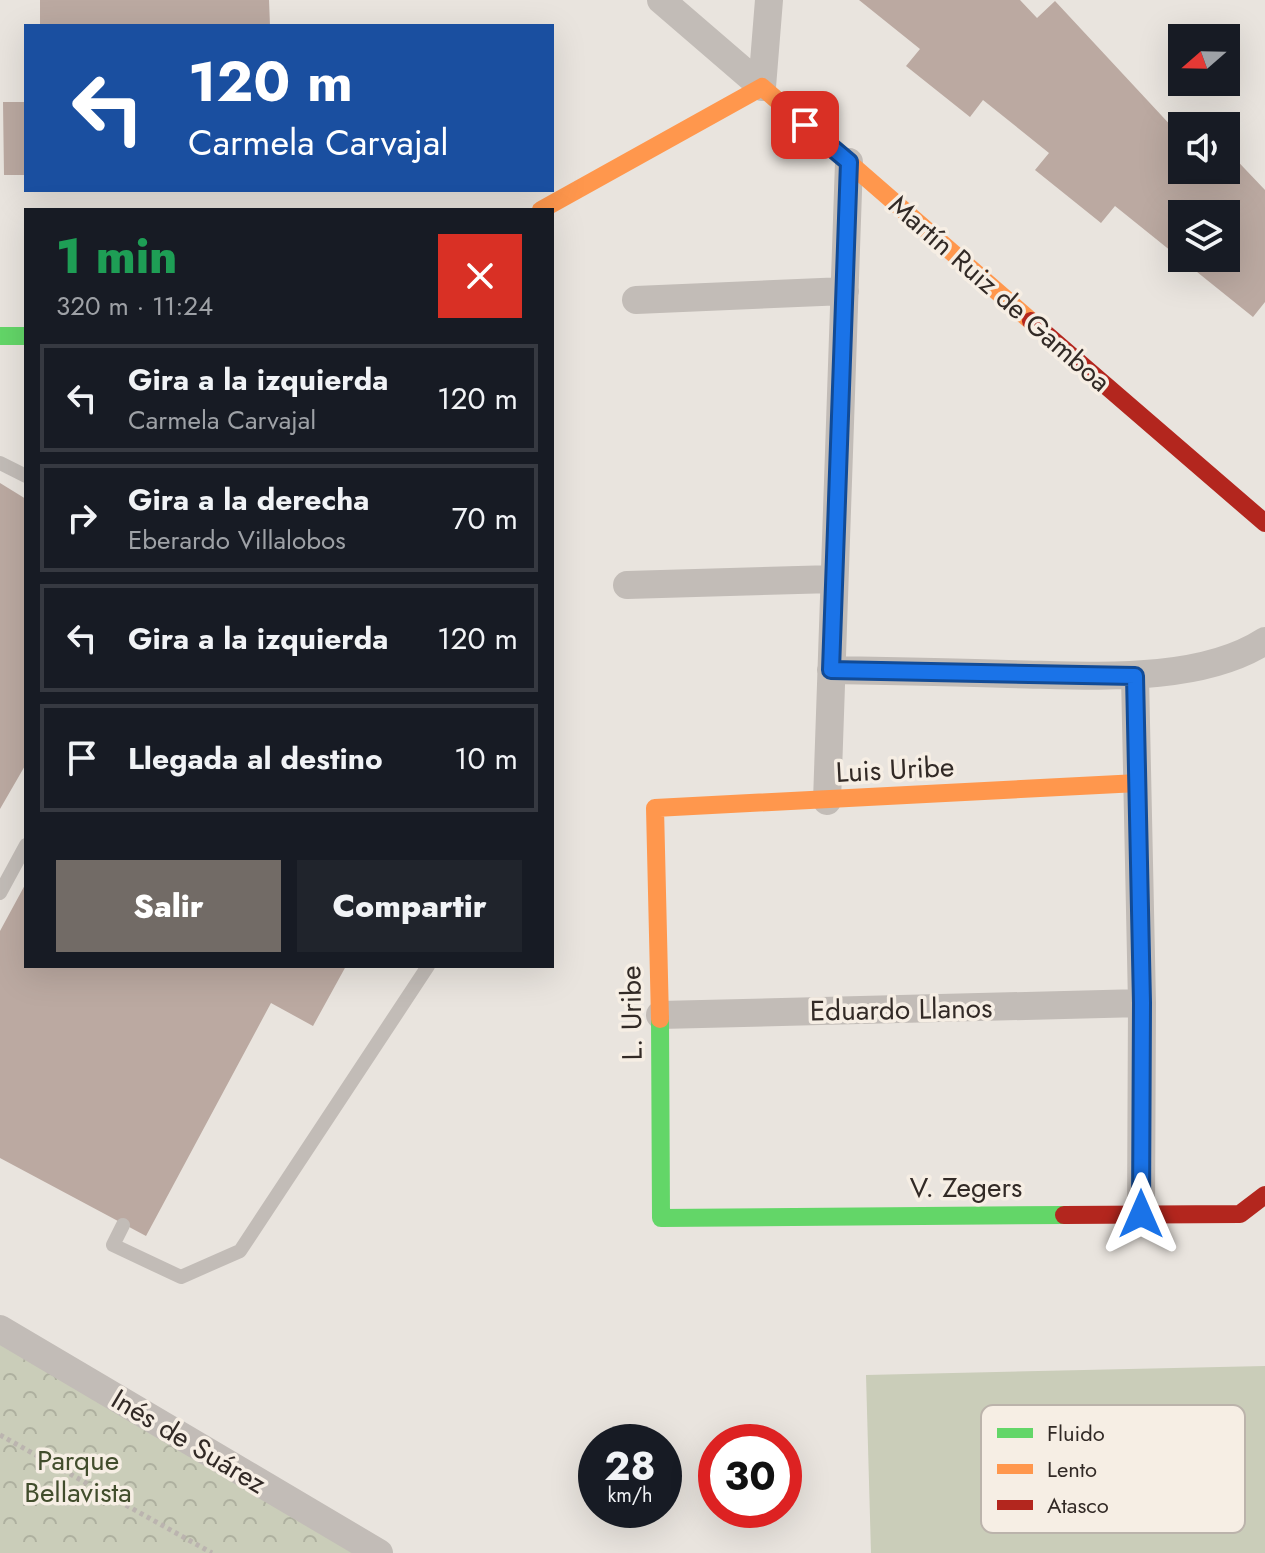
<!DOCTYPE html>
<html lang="es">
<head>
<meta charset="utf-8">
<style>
  :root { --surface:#171b24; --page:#20242c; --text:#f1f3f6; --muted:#9ea1a6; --line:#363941; --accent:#726b66 }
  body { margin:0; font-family:Jost,sans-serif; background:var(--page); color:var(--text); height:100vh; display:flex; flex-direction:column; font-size:30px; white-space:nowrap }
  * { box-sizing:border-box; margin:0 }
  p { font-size:26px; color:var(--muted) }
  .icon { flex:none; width:44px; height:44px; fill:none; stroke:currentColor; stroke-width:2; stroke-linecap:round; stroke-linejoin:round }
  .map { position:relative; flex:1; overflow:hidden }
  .panel { position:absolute; left:24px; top:208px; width:530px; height:760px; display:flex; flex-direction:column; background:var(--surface); border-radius:0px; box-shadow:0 8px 32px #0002 }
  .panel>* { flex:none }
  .hud { position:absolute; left:24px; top:24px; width:530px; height:168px; border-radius:0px; box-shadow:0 8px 32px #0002; background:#1a4fa0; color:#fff; overflow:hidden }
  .needle { width:52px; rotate:250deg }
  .controls { position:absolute; left:1168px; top:24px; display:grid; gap:16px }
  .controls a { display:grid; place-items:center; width:72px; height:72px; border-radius:0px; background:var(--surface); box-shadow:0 8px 32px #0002; font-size:40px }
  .speed { position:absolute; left:578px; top:1424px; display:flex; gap:16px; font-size:40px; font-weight:700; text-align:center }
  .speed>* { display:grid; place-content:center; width:104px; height:104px; border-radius:50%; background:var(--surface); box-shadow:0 8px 32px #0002; line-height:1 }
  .speed small { font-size:20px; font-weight:400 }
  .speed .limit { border:12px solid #d22; background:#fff; color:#111 }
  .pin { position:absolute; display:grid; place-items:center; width:68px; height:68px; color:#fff; margin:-34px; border-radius:16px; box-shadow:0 4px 12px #0006 }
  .me { position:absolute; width:88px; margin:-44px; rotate:0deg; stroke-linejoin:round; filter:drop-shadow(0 0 6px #0008) }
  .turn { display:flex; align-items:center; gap:28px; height:168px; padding:0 32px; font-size:36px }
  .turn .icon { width:104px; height:104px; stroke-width:2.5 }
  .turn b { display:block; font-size:56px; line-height:68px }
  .round { display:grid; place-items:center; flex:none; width:84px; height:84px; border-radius:0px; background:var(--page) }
  .headline { display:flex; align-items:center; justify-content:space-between; height:136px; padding:0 32px }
  h1 { font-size:48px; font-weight:800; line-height:60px; color:#1e9e55 }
  .primary-button { display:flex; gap:16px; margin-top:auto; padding:16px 32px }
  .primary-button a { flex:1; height:92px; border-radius:0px; background:var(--accent); color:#fff; font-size:32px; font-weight:800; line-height:92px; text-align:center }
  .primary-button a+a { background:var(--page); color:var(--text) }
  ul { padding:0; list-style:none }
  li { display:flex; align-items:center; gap:24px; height:108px; margin:0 16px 12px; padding:0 16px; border:4px solid var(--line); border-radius:0px }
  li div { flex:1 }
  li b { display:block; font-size:30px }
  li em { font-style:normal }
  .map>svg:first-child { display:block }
  .park { fill:url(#park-crowns) }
  .pitch { fill:#cacdb9 }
  .building { fill:#bba9a1; fill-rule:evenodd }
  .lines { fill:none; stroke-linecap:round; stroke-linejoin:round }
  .path { stroke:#bbb4af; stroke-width:5; stroke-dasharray:4 4; stroke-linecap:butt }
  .lane { stroke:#c2bcb7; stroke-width:14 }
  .street { stroke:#c2bcb7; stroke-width:28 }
  .fast { stroke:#63d668; stroke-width:18 }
  .slow { stroke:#ff974d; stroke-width:18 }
  .jam { stroke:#b3261e; stroke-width:18 }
  .route-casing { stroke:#114b97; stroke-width:20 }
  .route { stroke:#1a73e8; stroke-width:14 }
  .labels { text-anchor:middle; stroke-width:7; stroke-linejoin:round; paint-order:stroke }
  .street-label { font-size:28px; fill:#322a26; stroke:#f6eee4 }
  .park-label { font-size:28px; fill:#414d2c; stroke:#f6eee4 }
  .key { fill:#f6eee4; stroke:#bbb3ab; stroke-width:2 }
  .key-label { font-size:22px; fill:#322a26 }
</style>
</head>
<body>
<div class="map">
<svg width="1265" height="1553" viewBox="0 0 1265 1553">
  <defs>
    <pattern id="park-crowns" width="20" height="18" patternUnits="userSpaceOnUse" patternTransform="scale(2)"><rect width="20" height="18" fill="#cacdb9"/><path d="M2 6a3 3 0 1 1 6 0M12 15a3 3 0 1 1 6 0" fill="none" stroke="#aeb09f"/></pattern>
  </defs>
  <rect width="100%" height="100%" fill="#e9e4de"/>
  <path class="park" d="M0,1339l361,214h-361z"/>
  <path class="pitch" d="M1265,1366v187h-394l-5,-178z"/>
  <path class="building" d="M40,0h229l1,26h-230z
    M859,0h161l17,18 18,-17 120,129 18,-17 12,13h-23v44h44v-21l39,41v112l-12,15 -138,-111 -14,17 -66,-53 14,-17 -66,-53 -13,17 -64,-51 14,-17zM1182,214h44v44h-44z
    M3,102h23v73h-22z
    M0,483l26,16v265l-26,45z
    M26,883v83h320l-33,60 -42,-23 -125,233 -146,-78v-227z"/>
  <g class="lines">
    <path class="path" d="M0,1435l212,118"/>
    <path class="lane" d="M0,463l26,13
      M0,893l26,-48
      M123,1225l-10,20 68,32 59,-26 188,-285"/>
    <path class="street" d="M661,0l101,87
      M762,87l7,-87
      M636,300l209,-9
      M627,585l207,-6
      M831,670c59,1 118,2 177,4 78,1 189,11 257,-33
      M1135,676l7,327 -1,211
      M827,801l22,-639
      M660,1015l482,-12
      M0,1329l379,224"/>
    <path class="fast" d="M0,336h26
      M660,1019l1,199 403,-3"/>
    <path class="slow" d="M541,210l221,-123 269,234
      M660,1019l-5,-211 483,-25"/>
    <path class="jam" d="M1031,321l234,202
      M1064,1215l176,-1 25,-19"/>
  </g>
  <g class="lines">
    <defs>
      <path id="route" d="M805,125l44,37 -18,508 304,6 7,327 -1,211"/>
    </defs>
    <use href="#route" class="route-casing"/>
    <use href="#route" class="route"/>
  </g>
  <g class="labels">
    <g class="street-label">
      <text transform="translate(1000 293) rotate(41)" y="10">Martín Ruiz de Gamboa</text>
      <text transform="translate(895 769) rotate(-3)" y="10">Luis Uribe</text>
      <text transform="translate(901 1009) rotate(-1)" y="10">Eduardo Llanos</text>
      <text transform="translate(631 1013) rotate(-91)" y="10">L. Uribe</text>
      <text x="966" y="1197">V. Zegers</text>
      <text transform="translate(189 1441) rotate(31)" y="10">Inés de Suárez</text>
    </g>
    <g class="park-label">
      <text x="78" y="1470">Parque<tspan x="78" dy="32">Bellavista</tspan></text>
    </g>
  </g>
  <rect x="981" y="1405" width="264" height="128" rx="12" class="key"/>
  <rect x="997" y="1428" width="36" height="10" fill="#63d668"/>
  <rect x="997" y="1464" width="36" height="10" fill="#ff974d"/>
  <rect x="997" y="1500" width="36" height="10" fill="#b3261e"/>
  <g class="key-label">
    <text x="1047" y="1441">Fluido</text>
    <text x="1047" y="1477">Lento</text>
    <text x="1047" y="1513">Atasco</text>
  </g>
</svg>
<div class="controls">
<a><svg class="needle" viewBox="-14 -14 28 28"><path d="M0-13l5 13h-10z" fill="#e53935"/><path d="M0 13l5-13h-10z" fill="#9ea1a6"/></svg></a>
<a><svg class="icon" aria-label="sound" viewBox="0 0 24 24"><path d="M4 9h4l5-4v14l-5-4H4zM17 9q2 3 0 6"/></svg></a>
<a><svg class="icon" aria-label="layers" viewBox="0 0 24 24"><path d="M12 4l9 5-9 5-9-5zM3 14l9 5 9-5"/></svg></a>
</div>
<div class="speed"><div>28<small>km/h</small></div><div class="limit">30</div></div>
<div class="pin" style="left:805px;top:125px;background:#d93025"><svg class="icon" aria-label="arrive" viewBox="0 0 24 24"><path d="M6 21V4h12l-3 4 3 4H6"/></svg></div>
<svg class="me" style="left:1141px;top:1214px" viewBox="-20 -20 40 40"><path d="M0-17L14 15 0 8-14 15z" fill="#1a73e8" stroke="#fff" stroke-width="4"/></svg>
<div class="hud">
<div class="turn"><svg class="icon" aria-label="left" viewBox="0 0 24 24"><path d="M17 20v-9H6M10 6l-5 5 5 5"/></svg><div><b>120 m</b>Carmela Carvajal</div></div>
</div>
<section class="panel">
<div class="headline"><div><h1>1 min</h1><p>320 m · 11:24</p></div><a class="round" style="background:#d93025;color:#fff"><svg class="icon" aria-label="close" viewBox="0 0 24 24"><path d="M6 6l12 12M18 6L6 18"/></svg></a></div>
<ul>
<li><svg class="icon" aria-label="left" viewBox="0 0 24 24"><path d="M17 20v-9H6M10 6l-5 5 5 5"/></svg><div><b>Gira a la izquierda</b><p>Carmela Carvajal</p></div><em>120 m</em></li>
<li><svg class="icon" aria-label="right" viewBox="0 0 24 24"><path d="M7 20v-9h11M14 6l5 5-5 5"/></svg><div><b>Gira a la derecha</b><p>Eberardo Villalobos</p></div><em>70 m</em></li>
<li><svg class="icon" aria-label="left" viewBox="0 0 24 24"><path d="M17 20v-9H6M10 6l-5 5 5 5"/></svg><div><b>Gira a la izquierda</b></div><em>120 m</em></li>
<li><svg class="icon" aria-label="arrive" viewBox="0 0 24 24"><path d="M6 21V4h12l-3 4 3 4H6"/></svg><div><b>Llegada al destino</b></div><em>10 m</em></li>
</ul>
<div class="primary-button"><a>Salir</a><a>Compartir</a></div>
</section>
</div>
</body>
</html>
